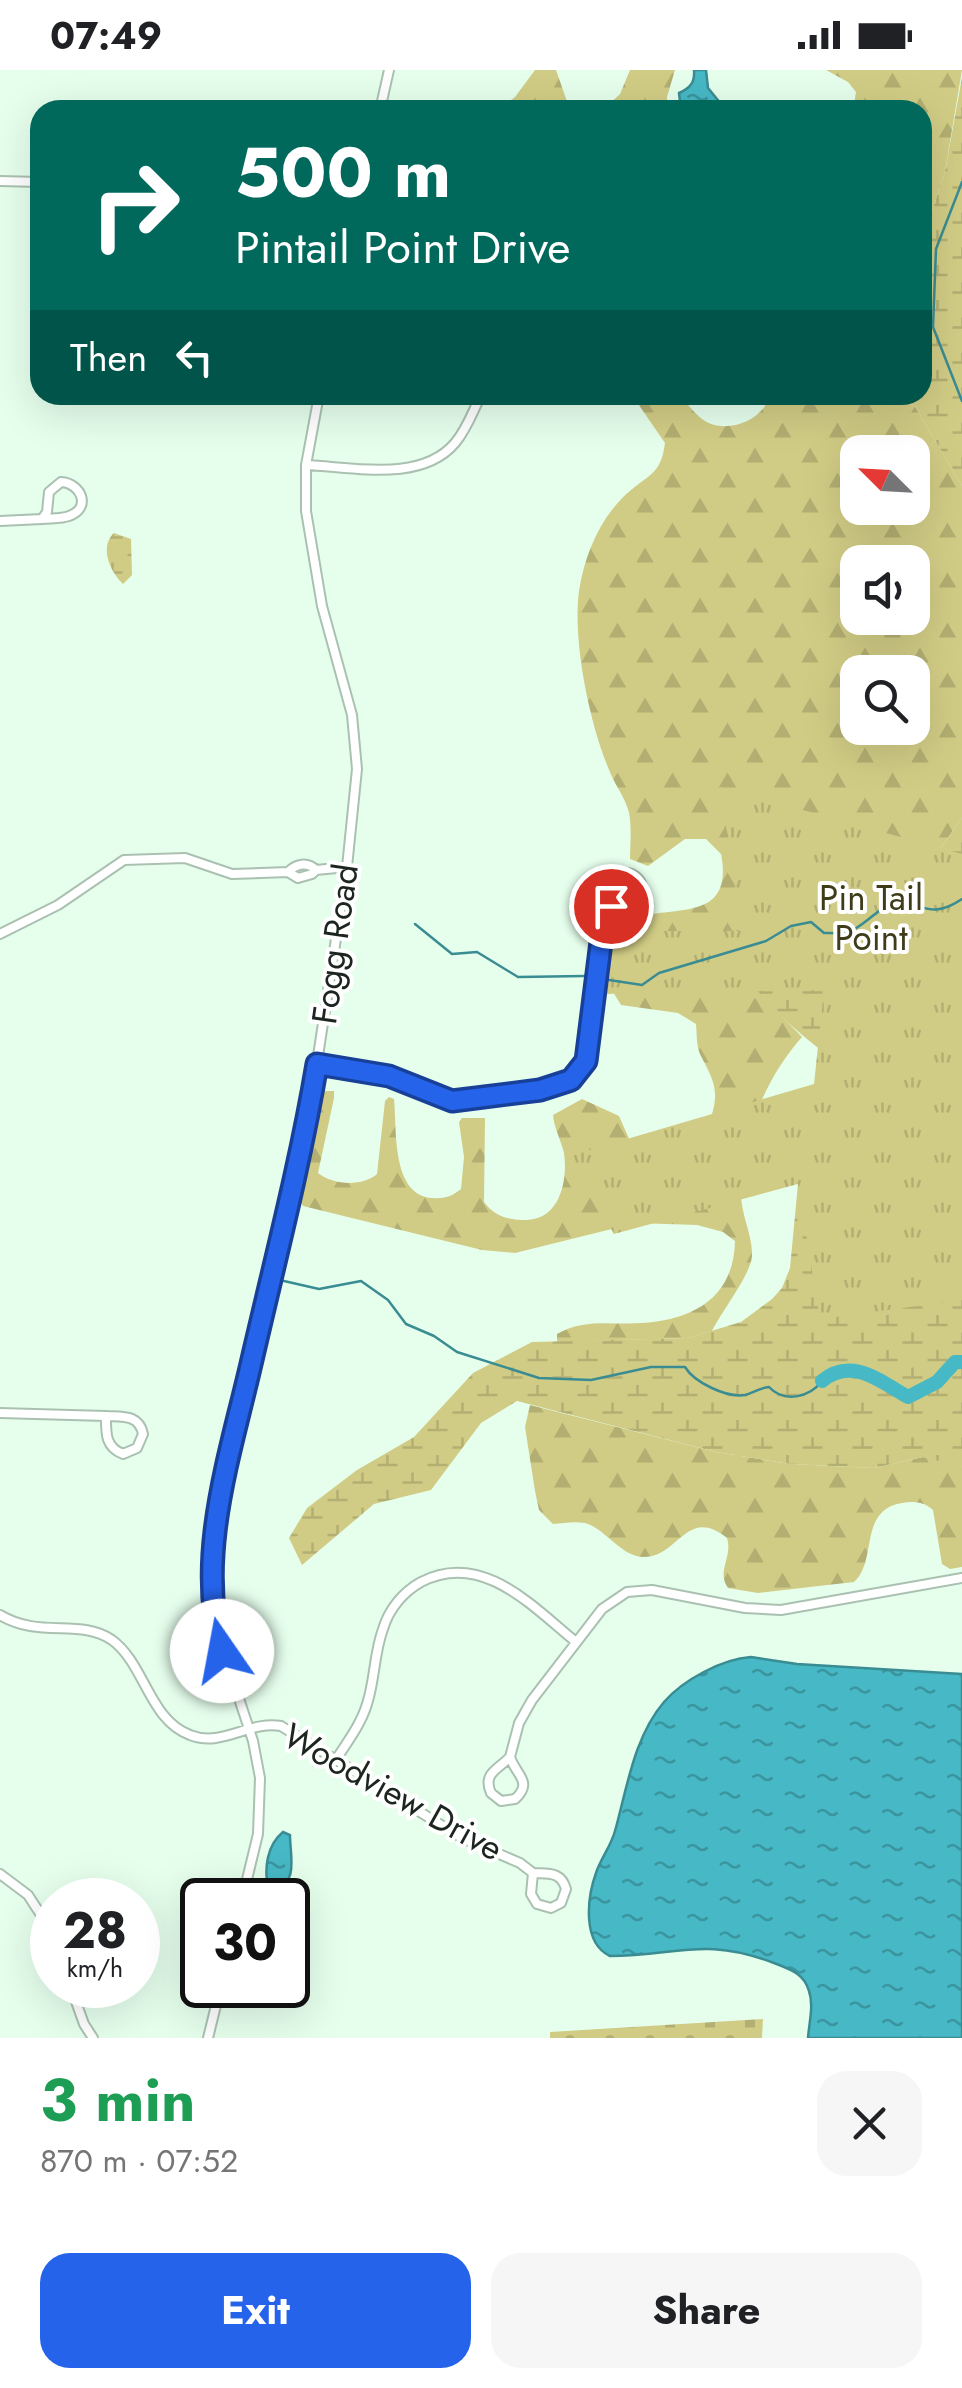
<!DOCTYPE html>
<html lang="en">
<head>
<meta charset="utf-8">
<style>
  :root { --surface:#fff; --page:#f6f6f6; --text:#202124; --muted:#757577; --accent:#2563eb }
  body { margin:0; font-family:Jost,sans-serif; background:var(--page); color:var(--text); height:100vh; display:flex; flex-direction:column; font-size:38px; white-space:nowrap }
  * { box-sizing:border-box; margin:0 }
  p { font-size:32px; color:var(--muted) }
  .icon { flex:none; width:55px; height:55px; fill:none; stroke:currentColor; stroke-width:2; stroke-linecap:round; stroke-linejoin:round }
  .map { position:relative; height:1968px; overflow:hidden }
  .drawer { display:flex; flex-direction:column; background:var(--surface); flex:1 }
  .drawer>* { flex:none }
  .guide { position:absolute; left:30px; top:30px; width:902px; height:305px; border-radius:30px; box-shadow:0 10px 40px #0002; background:#00695c; color:#fff; overflow:hidden }
  .needle { width:65px; rotate:294deg }
  .buttons { position:absolute; left:840px; top:365px; display:grid; gap:20px }
  .buttons a { display:grid; place-items:center; width:90px; height:90px; border-radius:20px; background:var(--surface); box-shadow:0 10px 40px #0002; font-size:50px }
  .speed { position:absolute; left:30px; top:1808px; display:flex; gap:20px; font-size:50px; font-weight:700; text-align:center }
  .speed>* { display:grid; place-content:center; width:130px; height:130px; border-radius:50%; background:var(--surface); box-shadow:0 10px 40px #0002; line-height:1 }
  .speed small { font-size:25px; font-weight:400 }
  .speed .limit { border:5px solid #111; border-radius:15px; background:#fff; color:#111 }
  .pin { position:absolute; display:grid; place-items:center; width:85px; height:85px; color:#fff; margin:-42px; border:5px solid #fff; border-radius:50%; box-shadow:0 2px 10px #0007 }
  .me { position:absolute; width:110px; margin:-55px; rotate:348deg; stroke-linejoin:round; filter:drop-shadow(0 0 8px #0008) }
  .turn { display:flex; align-items:center; gap:35px; height:210px; padding:0 40px; font-size:45px }
  .turn .icon { width:130px; height:130px; stroke-width:2.5 }
  .turn b { display:block; font-size:70px; line-height:85px }
  .then { display:flex; align-items:center; height:95px; padding:0 40px; background:#0003; gap:20px; font-size:38px }
  .round { display:grid; place-items:center; flex:none; width:105px; height:105px; border-radius:30px; background:var(--page) }
  .summary { display:flex; align-items:center; justify-content:space-between; height:170px; padding:0 40px }
  h1 { font-size:60px; font-weight:700; line-height:75px; color:#1e9e55 }
  .primary-button { display:flex; gap:20px; margin-top:auto; padding:20px 40px }
  .primary-button a { flex:1; height:115px; border-radius:30px; background:var(--accent); color:#fff; font-size:40px; font-weight:700; line-height:115px; text-align:center }
  .primary-button a+a { background:var(--page); color:var(--text) }
  .status { display:flex; justify-content:space-between; align-items:center; height:70px; padding:0 50px; background:var(--surface); direction:ltr }
  .status svg { height:28px; fill:currentColor }
  .map>svg:first-child { display:block }
  .forest { fill:url(#forest-firs); fill-rule:evenodd }
  .wetland { fill:url(#wetland-marsh) }
  .cemetery { fill:url(#cemetery-stones) }
  .park { fill:url(#park-tufts) }
  .water { fill:url(#water-ripples); stroke:#3a8c93; stroke-width:2.5 }
  .lines { fill:none; stroke-linecap:round; stroke-linejoin:round }
  .stream { stroke:#3a8c93; stroke-width:2.5 }
  .river { stroke:#47b8c5; stroke-width:14 }
  .minor-casing { stroke:#aac1b1; stroke-width:12 }
  .minor { stroke:#fff; stroke-width:8 }
  .route-casing { stroke:#184099; stroke-width:25 }
  .route { stroke:#2563eb; stroke-width:18 }
  .labels { text-anchor:middle; stroke-width:8; stroke-linejoin:round; paint-order:stroke }
  .park-label { font-size:35px; fill:#3e3c19; stroke:#fff }
  .street-label { font-size:35px; fill:#1c251f; stroke:#fff }
</style>
</head>
<body>
<div class="status"><b>07:49</b><svg viewBox="0 0 49 12"><path d="M0 12V9h3v3zM5 12V6h3v6zM10 12V3h3v9zM15 12V0h3v12zM26 1h20v11H26zM47 4h2v5h-2z"/></svg></div>
<div class="map">
<svg width="962" height="1968" viewBox="0 0 962 1968">
  <defs>
    <pattern id="forest-firs" width="22" height="20" patternUnits="userSpaceOnUse" patternTransform="scale(2.5)"><rect width="22" height="20" fill="#d1cc85"/><path d="M5 1l3.5 6h-7zM16 11l3.5 6h-7z" fill="#b3af72"/></pattern>
    <pattern id="wetland-marsh" width="20" height="14" patternUnits="userSpaceOnUse" patternTransform="scale(2.5)"><rect width="20" height="14" fill="#d1cc85"/><path d="M1 5h8M5 5V1M11 12h8M15 12V8" fill="none" stroke="#b3af72"/></pattern>
    <pattern id="cemetery-stones" width="16" height="16" patternUnits="userSpaceOnUse" patternTransform="scale(2.5)"><rect width="16" height="16" fill="#d1cc85"/><path d="M2 7V4a2 2 0 0 1 4 0v3zM10 15v-3a2 2 0 0 1 4 0v3z" fill="#b3af72"/></pattern>
    <pattern id="park-tufts" width="24" height="20" patternUnits="userSpaceOnUse" patternTransform="scale(2.5)"><rect width="24" height="20" fill="#d1cc85"/><path d="M3 7l-1-3M5 7V3M7 7l1-3M15 17l-1-3M17 17v-4M19 17l1-3" fill="none" stroke="#b3af72"/></pattern>
    <pattern id="water-ripples" width="26" height="14" patternUnits="userSpaceOnUse" patternTransform="scale(2.5)"><rect width="26" height="14" fill="#47b8c5"/><path d="M2 4q2-2 4 0t4 0M15 11q2-2 4 0t4 0" fill="none" stroke="#3a959f"/></pattern>
  </defs>
  <rect width="100%" height="100%" fill="#e6ffed"/>
  <path class="forest" d="M535,0h21l14,40h-36l-13,-4 -23,4 17,-13z
    M630,0h45l-8,27 1,13h-65l17,-16z
    M826,0h136l-17,102 -22,66 -1,-128h-69l3,-18 -8,-10z
    M632,325h47c8,8 15,18 23,24 22,17 62,2 68,-24h130l16,13 46,78v332l-30,42 -168,138 38,39c-38,43 -60,100 -61,157 0,21 12,42 11,62 -1,18 -30,55 -40,75l-24,7 -131,4v-8c26,-16 56,-9 84,-11 53,-3 93,-26 94,-82l-12,-9 -26,-7 -61,-2 -121,30 -33,-3 -179,-44 -4,-6 20,-100 6,-9h9v7l-16,75c15,12 44,14 59,1l8,-73 4,-4 5,2c3,29 -3,95 37,99 13,1 20,-1 30,-9l3,-32 -5,-35 3,-4h23l-1,84c10,14 24,18 42,18 34,0 42,-40 38,-67 -3,-13 -10,-25 -11,-38l29,-16 37,17 11,25 81,-24c9,-26 2,-38 -10,-61 -5,-8 -4,-22 -5,-32l-18,-11 -57,-8 -8,-13 3,-61c30,-37 121,6 105,-77l-15,-15h-21l-37,27 -18,-7c0,-14 2,-31 -1,-46 -3,-13 -10,-22 -16,-34 -22,-47 -41,-136 -34,-188 6,-38 22,-76 52,-101 21,-17 30,-18 34,-47zM858,382h54v56h-54zM858,492h54v56h-54zM858,602h54v56h-54z
    M530,1335l186,47 74,12 84,4 49,-11 34,6 5,4v100l-12,2 -8,-5 -9,-54c-9,-8 -19,-9 -31,-7 -44,7 -24,58 -48,79l-96,11 -30,-5c-12,-17 5,-31 -1,-50 -40,-32 -48,18 -82,19 -23,1 -39,-28 -60,-34 -10,-2 -22,0 -32,1l-14,-14 -4,-19 -10,-64z"/>
  <path class="wetland" d="M962,7v409l-46,-78 -16,-13h22l1,-157 22,-66z
    M114,463l17,6 1,36 -9,9c-13,-12 -24,-37 -9,-51z
    M962,748v649l-39,-10 -49,11 -84,-4 -74,-12 -199,-51 -36,22 -50,67 -57,14 -72,61 -13,-27 18,-30 50,-38 57,-33 59,-64 59,-31 156,-4 53,-16 31,-23 10,-11 8,-20 8,-84 34,-126c-32,-22 -105,-83 -99,-126 2,-14 15,-22 25,-29l174,-43z"/>
  <path class="cemetery" d="M763,1949l-1,19h-212v-6z"/>
  <path class="park" d="M720,717l242,67v446l-142,19 -22,-135 -184,50 -45,-78 245,-72 10,-94 -220,4 8,-63h130z"/>
  <path class="water" d="M694,0h12l2,18 18,22h-45l-2,-17c11,-5 16,-10 15,-23z
    M751,1587l46,7 165,10v364h-154c1,-15 6,-33 1,-47 -5,-18 -20,-22 -35,-28 -70,-27 -97,-7 -164,-7 -28,-13 -23,-58 -14,-83 5,-15 15,-27 19,-42 12,-43 19,-94 49,-129 19,-22 58,-43 87,-45z
    M283,1762l7,3c0,22 9,45 -16,59l-6,-6c-4,-20 -1,-43 15,-56z"/>
  <g class="lines">
    <path class="stream" d="M962,112l-26,67 -3,78 29,74
      M415,854l37,30 25,-2 41,25 67,-1
      M609,910l33,5 17,-12 107,-32 25,-15 20,-4 13,11c7,0 18,1 24,-1 16,-5 27,-23 47,-28 26,-6 31,19 67,-5
      M284,1211l35,8 42,-8 27,19 18,24 28,12 23,16 82,26 52,2 60,-13h34c9,15 41,31 60,28 8,-2 14,-7 24,-8 15,16 40,11 53,-6"/>
    <path class="river" d="M822,1311c30,-25 59,1 86,16l29,-15 18,-20h7"/>
    <defs>
      <path id="minor" d="M380,40l9,-40
        M0,111l40,1
        M306,395c47,2 115,18 149,-22 12,-14 18,-32 26,-48
        M61,412c20,1 31,26 8,34 -8,3 -18,2 -27,3l5,-7 2,-20z
        M0,451l42,-2
        M316,800l31,-3
        M620,803c15,-2 25,8 22,24l-12,10h-22l1,-22z
        M0,864l58,-29 66,-45 61,-2 47,16 56,-2 10,6 14,-4 4,-4c-9,-9 -20,-6 -28,2
        M317,994l72,12 47,21 22,4 105,-17 13,-7 10,-16 18,-143 4,-11
        M0,1343l106,3
        M106,1346c16,1 33,-2 37,18l-6,14 -14,6c-18,-7 -17,-21 -17,-38z
        M0,1545c40,24 80,3 112,25 33,24 37,80 78,95 32,13 60,-15 91,-9l181,112 58,25 13,10
        M510,1687l9,-34 13,-23 70,-91 25,-17 25,-2 93,18 36,2 181,-32
        M510,1687c5,17 24,25 5,42l-14,2 -10,-8c-9,-20 8,-24 19,-36z
        M337,1688c11,-17 24,-34 30,-54 8,-24 7,-51 16,-75 6,-20 20,-37 38,-47 61,-32 112,25 155,60
        M533,1803c15,1 28,-2 33,16l-5,14 -10,5 -14,-4 -6,-10z
        M0,1804l28,21 24,37
        M242,1830l16,-66 2,-56 -7,-37 -36,-109 -4,-25v-51l31,-163 66,-285 37,-241 10,-98 -5,-54 -30,-109 -16,-95v-46l13,-70
        M70,1915l14,39 9,14
        M208,1968l13,-53"/>
    </defs>
    <use href="#minor" class="minor-casing"/>
    <use href="#minor" class="minor"/>
  </g>
  <g class="lines">
    <defs>
      <path id="route" d="M222,1581c-27,-93 8,-196 29,-287 23,-100 49,-199 66,-300l72,12 63,25 88,-11 31,-10 15,-19 18,-143 7,-12"/>
    </defs>
    <use href="#route" class="route-casing"/>
    <use href="#route" class="route"/>
  </g>
  <g class="labels">
    <g class="park-label">
      <text x="871" y="840">Pin Tail<tspan x="871" dy="40">Point</tspan></text>
    </g>
    <g class="street-label">
      <text transform="translate(335 874) rotate(-82)" y="12">Fogg Road</text>
      <text transform="translate(393 1722) rotate(29)" y="12">Woodview Drive</text>
    </g>
  </g>
</svg>
<div class="buttons">
<a><svg class="needle" viewBox="-14 -14 28 28"><path d="M0-13l5 13h-10z" fill="#e53935"/><path d="M0 13l5-13h-10z" fill="#757577"/></svg></a>
<a><svg class="icon" aria-label="sound" viewBox="0 0 24 24"><path d="M4 9h4l5-4v14l-5-4H4zM17 9q2 3 0 6"/></svg></a>
<a><svg class="icon" aria-label="search" viewBox="0 0 24 24"><circle cx="10" cy="10" r="6"/><path d="M15 15l6 6"/></svg></a>
</div>
<div class="speed"><div>28<small>km/h</small></div><div class="limit">30</div></div>
<div class="pin" style="left:611px;top:836px;background:#d93025"><svg class="icon" aria-label="arrive" viewBox="0 0 24 24"><path d="M6 21V4h12l-3 4 3 4H6"/></svg></div>
<svg class="me" style="left:222px;top:1581px" viewBox="-20 -20 40 40"><circle r="19" fill="#fff"/><path d="M0-13L10 11 0 6-10 11z" fill="#2563eb"/></svg>
<div class="guide">
<div class="turn"><svg class="icon" aria-label="right" viewBox="0 0 24 24"><path d="M7 20v-9h11M14 6l5 5-5 5"/></svg><div><b>500 m</b>Pintail Point Drive</div></div>
<div class="then">Then<svg class="icon" aria-label="left" viewBox="0 0 24 24"><path d="M17 20v-9H6M10 6l-5 5 5 5"/></svg></div>
</div>
</div>
<section class="drawer">
<div class="summary"><div><h1>3 min</h1><p>870 m · 07:52</p></div><a class="round"><svg class="icon" aria-label="close" viewBox="0 0 24 24"><path d="M6 6l12 12M18 6L6 18"/></svg></a></div>
<div class="primary-button"><a>Exit</a><a>Share</a></div>
</section>
</body>
</html>
